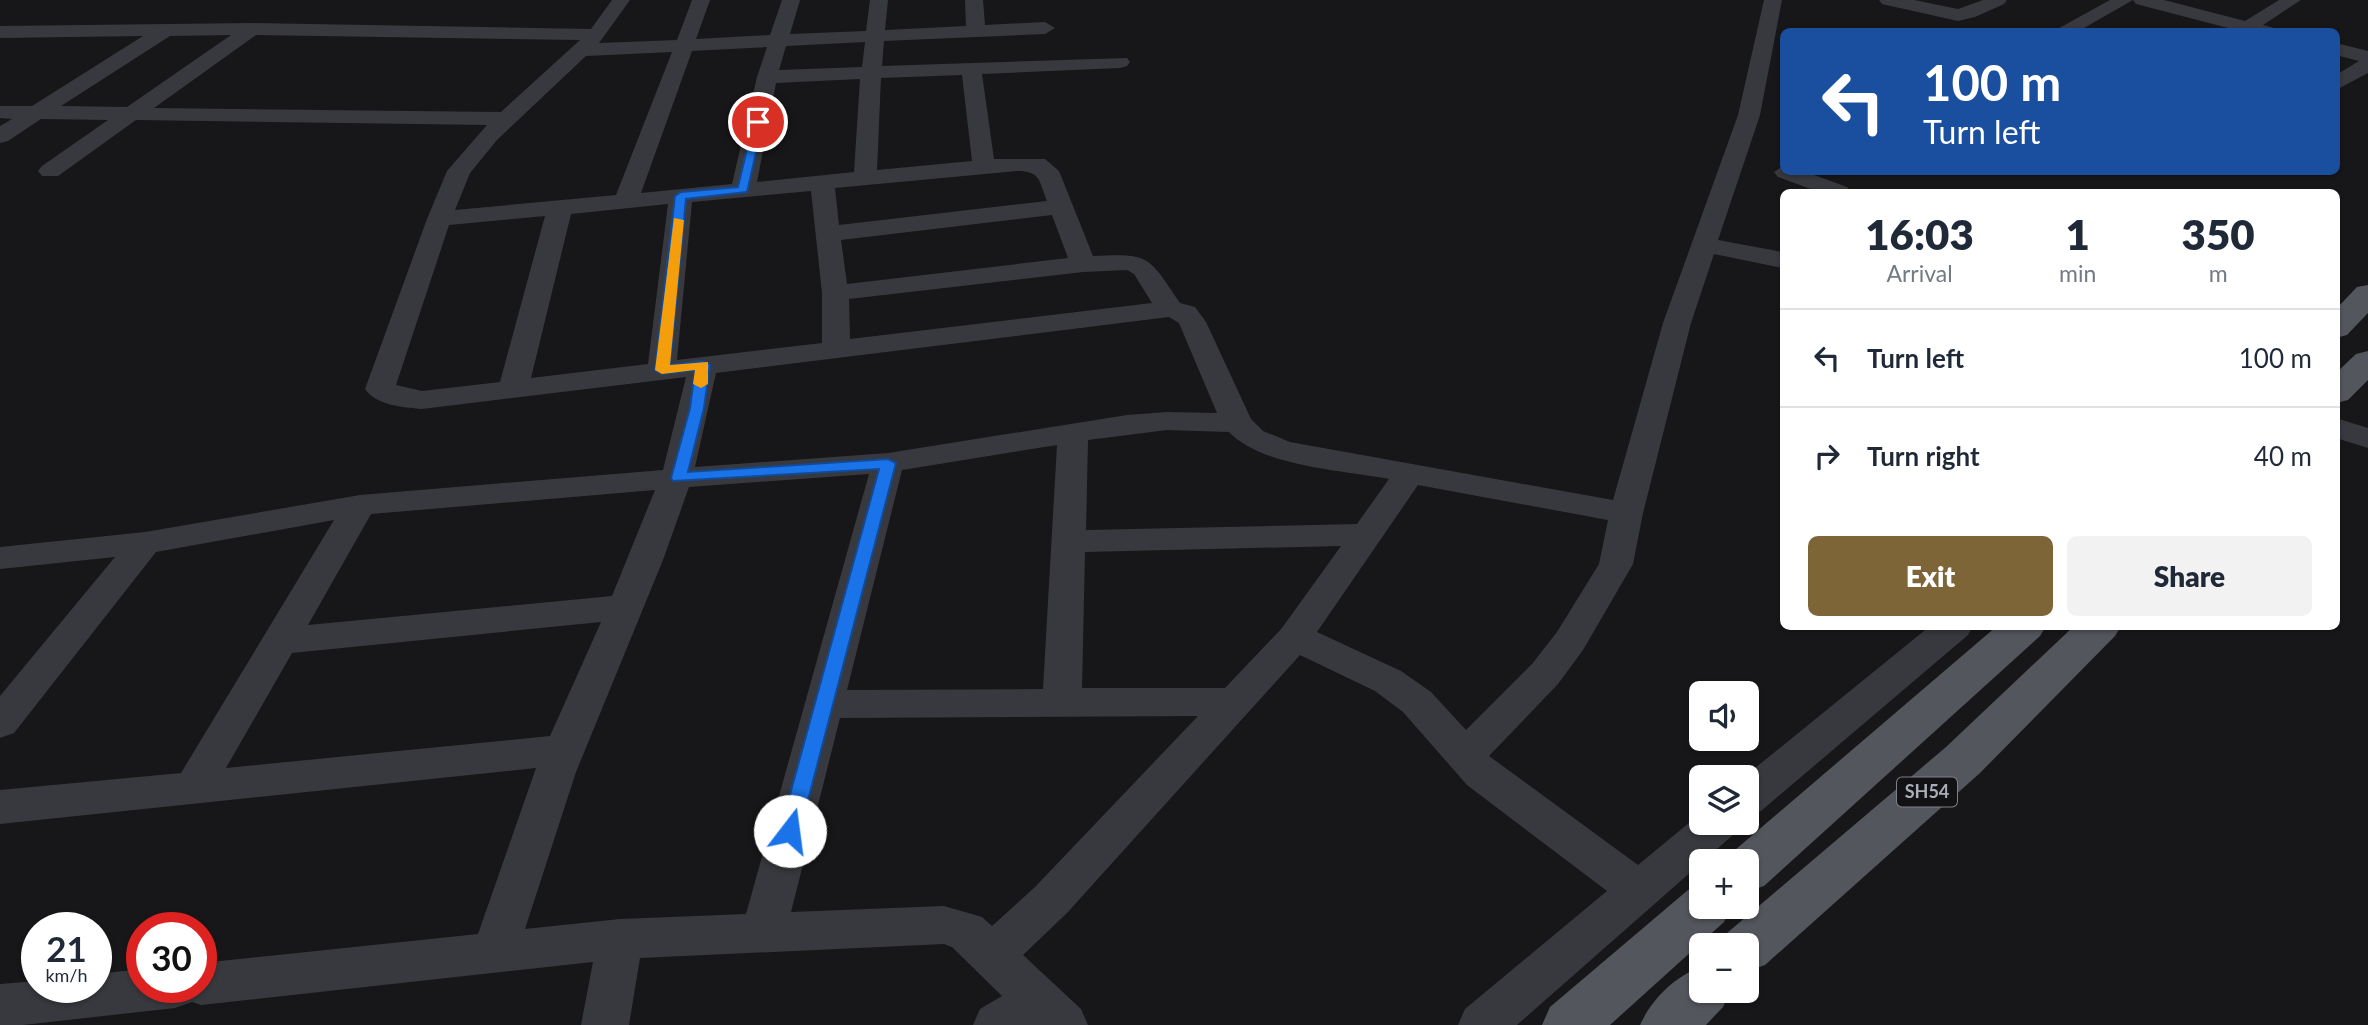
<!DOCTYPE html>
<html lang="en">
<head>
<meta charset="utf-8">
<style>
  :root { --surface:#fff; --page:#f2f2f3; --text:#1f2937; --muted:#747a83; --line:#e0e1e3; --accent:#7d6537 }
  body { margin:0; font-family:Lato,sans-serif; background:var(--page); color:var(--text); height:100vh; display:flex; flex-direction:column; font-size:26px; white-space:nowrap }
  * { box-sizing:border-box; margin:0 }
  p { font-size:23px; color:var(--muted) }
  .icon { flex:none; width:38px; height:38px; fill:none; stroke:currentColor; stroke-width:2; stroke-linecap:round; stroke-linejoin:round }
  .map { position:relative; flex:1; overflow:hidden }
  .details { position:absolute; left:1780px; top:189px; width:560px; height:441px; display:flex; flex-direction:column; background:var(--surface); border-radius:10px; box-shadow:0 2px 5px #0004 }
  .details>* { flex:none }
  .banner { position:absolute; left:1780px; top:28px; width:560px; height:147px; border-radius:10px; box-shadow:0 2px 5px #0004; background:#1a4fa0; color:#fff; overflow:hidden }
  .buttons { position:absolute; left:1689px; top:681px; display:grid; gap:14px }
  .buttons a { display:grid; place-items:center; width:70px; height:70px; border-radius:10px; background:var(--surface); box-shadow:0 2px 5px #0004; font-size:35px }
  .speed { position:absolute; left:21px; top:912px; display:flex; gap:14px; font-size:35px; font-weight:700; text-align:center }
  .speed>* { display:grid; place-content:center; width:91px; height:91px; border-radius:50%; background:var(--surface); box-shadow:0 2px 5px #0004; line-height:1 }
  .speed small { font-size:18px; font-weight:400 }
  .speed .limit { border:10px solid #d22; background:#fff; color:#111 }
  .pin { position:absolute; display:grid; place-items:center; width:60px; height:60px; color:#fff; margin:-30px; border:4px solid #fff; border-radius:50%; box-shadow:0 2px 7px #0007 }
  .me { position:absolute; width:77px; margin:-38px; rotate:15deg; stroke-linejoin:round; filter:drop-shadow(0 0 5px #0008) }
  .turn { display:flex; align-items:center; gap:24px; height:147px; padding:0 28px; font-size:32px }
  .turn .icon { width:91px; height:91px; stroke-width:2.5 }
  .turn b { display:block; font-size:49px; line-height:60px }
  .eta { display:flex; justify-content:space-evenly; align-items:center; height:119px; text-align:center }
  .eta b { font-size:42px; font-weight:800; line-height:49px }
  .button { display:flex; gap:14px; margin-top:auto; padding:14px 28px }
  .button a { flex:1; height:80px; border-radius:10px; background:var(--accent); color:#fff; font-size:28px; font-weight:800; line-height:80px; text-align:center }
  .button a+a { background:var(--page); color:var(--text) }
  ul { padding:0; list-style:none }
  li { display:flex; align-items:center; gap:21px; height:98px; padding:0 28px; border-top:2px solid var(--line) }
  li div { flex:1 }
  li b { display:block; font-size:26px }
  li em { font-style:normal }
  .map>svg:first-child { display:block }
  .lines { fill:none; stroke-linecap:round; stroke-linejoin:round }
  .street { fill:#38393e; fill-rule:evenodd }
  .primary { fill:#54565d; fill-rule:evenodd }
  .route { fill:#1a73e8; stroke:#114b97; stroke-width:2 }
  .slow { fill:#f59e0b }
  .labels { text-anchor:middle; stroke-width:7; stroke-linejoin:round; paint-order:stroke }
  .shield { fill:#121214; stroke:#7c8088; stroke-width:2 }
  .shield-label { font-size:18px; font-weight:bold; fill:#a9afb9 }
</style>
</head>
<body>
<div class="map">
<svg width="2368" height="1025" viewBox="0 0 2368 1025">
  <rect width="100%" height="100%" fill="#171719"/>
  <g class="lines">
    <path class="street" d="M612,0h18l-31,43 78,-3 15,-40h18l-14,39 74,-4 12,-35h18l-10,34 76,-3 4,-31h18l-3,30 81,-4 -1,-26h18l2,25 60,-3 10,6 -10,6 -161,7 -2,25 245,-8 3,4 -3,4 -7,2 -138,6 12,85h51l14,12 34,85c58,-3 55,0 87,47l15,4 11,15 45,97 12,12 27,11 323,58 50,-177 75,-208 26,-115h18l-22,115 -42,125 65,12v16l-69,-14 -23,69 -48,190 -10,51 -50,86 -25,34 -69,72 149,109 63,-52v9h39l-6,12 -217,191h-59l7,-16 142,-118 -140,-106 -64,-73 -28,-21 -75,-36 -233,258 -44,42 58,54 7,16h-115l7,-16 22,-13 -50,-49 -8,-3 -304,14 -11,67h-48l12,-63 -392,43 -9,-3 -17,6 -152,17h-23v-41l37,-3v6h59v-13l46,-5v18h59v-24l277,-29 58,-166 -536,56v-34l181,-17 153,-253 -178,32 -142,181 -14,5v-42l115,-139 -115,12v-22l145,-15 215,-37 303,-25 23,-93 -264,32c-19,-2 -45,-3 -57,-20l62,-170 20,-48 40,-46 -351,-5 -78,56h-16l-4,-5 4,-5 66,-46 -67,-1 -33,22 -8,2v-17l12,-7 -12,-1v-12h32l111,-70 -143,2v-12l252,-3 339,6zM231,35l-104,72 -66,-1 109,-70zM256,35l324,5 -79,72 -347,-4zM865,42l-3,25 -83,3 7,-24zM767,47l-10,30 -25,107 -91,9 51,-142zM672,52l-56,143 -161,15 15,-37 27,-33 89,-84zM962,75l10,86 -95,9 4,-92zM860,79l-6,93 -97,10 19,-99zM1017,171c24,0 22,10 30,30l-208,24 -4,-37zM811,191l11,102v50l-145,17 15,-158zM668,204l-20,160 -117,14 40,-164zM1052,215l16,43 -221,26 -6,-44zM545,216l-45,166 -78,9 -26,-6 53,-160zM1127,270l7,4 18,29 -302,36 -1,-40 234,-27zM1169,317l10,6 38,90 -50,-1 -40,3 -239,38 -193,14 21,-94zM1167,430l62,2c34,35 113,38 160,47l-32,45 -271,6 2,-90zM1057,445l-14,244 -196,1 55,-220zM869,474l-123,440 -126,5 -95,10 51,-157 87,-212 26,-73zM1418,485l190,35 -9,44 -42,68 -25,32 -66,66 -35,-38 -30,-21 -84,-39zM655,490l-43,106 -304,29 63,-111zM1341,546l-59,82 -57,60h-143l3,-136zM601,622l-51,114 -324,32 66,-115zM1198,716l-163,171 -43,39 -10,-9 -38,-11 -153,6 49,-194z
      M1879,0h35l44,9 25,-9h24l-3,4 -29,13 -17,4 -76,-17z
      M2110,0h54l81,21 34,-21h22l-38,25 11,3 2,4h-46l2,-3 -96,-25 -3,-4 -56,32h-25z
      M2336,43l32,8v22l-32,17v-15l23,-14 -23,-6z
      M1783,166v6h23l41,15 4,5h-32l-41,-15 -4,-5z
      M2336,418l32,10v20l-32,-10z
      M1930,626h43l-5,9 -207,176 -15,4v-38h-2z"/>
    <path class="primary" d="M2368,285v28l-21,22 -11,3v-29l21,-22z
      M2368,351v29l-20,20 -12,3v-30l20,-19z
      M1997,626h49l-6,10 -276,250 -18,6v-31h-20l2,-5z
      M2074,626h47l-6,10 -135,137 -215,192 -19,7v-27h-25l6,-12 219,-186z
      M1701,886v20h31l-8,16 -114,103h-68l8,-18 138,-117z
      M1701,967v23h30l-8,17 -17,18h-66c12,-26 34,-48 61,-58z"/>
  </g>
  <path class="route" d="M754,120l9,2 -16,70 -61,7 -16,166 33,-4 7,4 -6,43 -16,64 200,-13 8,4 -96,368 -3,6 -7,2 -7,-2 -3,-6 99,-362 -206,12 -2,-3 19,-70 5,-38 -33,4 -7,-4 20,-174 6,-4 57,-5z"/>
  <path class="slow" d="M674,218l10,2 -14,145 38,-3v22l-7,4 -8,-4 2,-14 -33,4 -7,-4z"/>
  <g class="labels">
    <rect class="shield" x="1897" y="777.5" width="60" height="29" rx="5"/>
    <g class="shield-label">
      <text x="1927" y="798">SH54</text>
    </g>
  </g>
</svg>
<div class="buttons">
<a><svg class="icon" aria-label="sound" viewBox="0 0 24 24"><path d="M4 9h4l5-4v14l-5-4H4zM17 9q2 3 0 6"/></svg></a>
<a><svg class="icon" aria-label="layers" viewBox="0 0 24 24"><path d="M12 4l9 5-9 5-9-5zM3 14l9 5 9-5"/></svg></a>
<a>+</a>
<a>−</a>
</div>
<div class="speed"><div>21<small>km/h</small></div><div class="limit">30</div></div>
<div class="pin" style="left:758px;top:122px;background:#d93025"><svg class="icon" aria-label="arrive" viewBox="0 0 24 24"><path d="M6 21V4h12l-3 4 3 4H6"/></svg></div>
<svg class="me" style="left:790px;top:831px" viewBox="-20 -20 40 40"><circle r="19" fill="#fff"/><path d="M0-13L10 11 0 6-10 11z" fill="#1a73e8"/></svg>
<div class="banner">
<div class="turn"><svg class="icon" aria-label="left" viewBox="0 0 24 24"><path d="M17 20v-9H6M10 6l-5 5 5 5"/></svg><div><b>100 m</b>Turn left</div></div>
</div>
<section class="details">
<div class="eta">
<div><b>16:03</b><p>Arrival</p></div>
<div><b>1</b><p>min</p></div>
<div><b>350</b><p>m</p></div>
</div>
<ul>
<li><svg class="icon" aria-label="left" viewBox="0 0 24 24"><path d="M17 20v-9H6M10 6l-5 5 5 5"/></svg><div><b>Turn left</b></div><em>100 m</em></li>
<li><svg class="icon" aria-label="right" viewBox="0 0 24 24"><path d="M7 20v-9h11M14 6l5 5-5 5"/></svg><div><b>Turn right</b></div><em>40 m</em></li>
</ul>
<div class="button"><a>Exit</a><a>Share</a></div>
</section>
</div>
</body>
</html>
